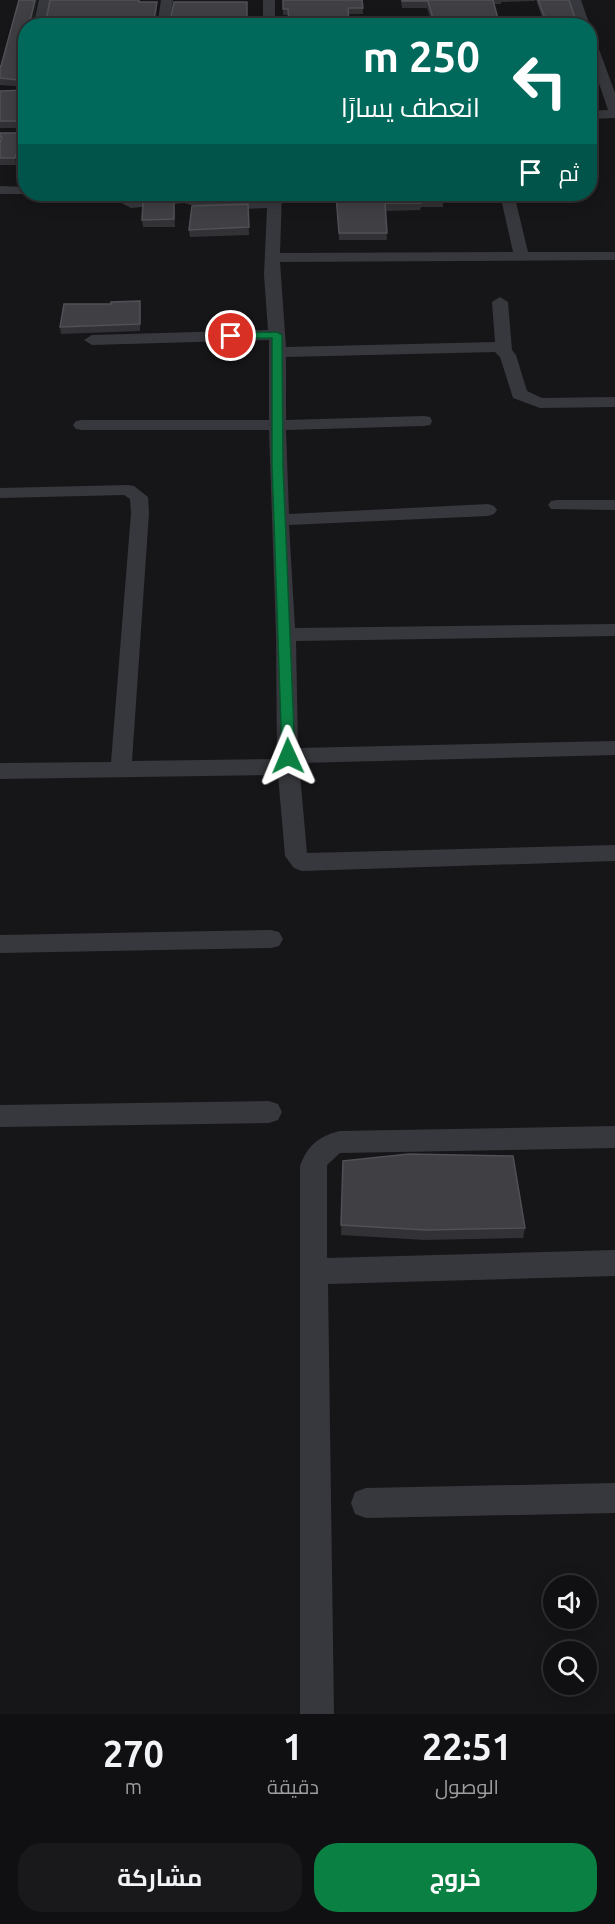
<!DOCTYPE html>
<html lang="ar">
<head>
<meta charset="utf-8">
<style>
  :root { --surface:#101012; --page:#19191b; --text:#f1f3f6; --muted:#9c9d9f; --line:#303032; --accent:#0b8043 }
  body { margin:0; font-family:Ubuntu,Cairo,sans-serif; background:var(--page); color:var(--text); direction:rtl; height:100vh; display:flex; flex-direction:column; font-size:22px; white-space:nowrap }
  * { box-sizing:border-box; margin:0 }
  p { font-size:20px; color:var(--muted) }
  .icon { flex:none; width:33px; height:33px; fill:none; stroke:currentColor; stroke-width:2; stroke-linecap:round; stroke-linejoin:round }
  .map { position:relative; height:1714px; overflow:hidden; direction:ltr }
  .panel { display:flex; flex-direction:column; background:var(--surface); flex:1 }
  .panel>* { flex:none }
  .guide { position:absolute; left:18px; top:18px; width:579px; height:183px; border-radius:24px; box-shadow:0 3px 15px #0003,0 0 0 2px var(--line); direction:rtl; background:#00695c; color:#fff; overflow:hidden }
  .fabs { position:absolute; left:543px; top:1575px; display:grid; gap:12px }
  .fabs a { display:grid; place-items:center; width:54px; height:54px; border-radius:50%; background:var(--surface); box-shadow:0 3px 15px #0003,0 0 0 2px var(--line); font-size:30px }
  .pin { position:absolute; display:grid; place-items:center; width:51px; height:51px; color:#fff; margin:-26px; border:3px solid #fff; border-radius:50%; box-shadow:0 2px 6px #0007 }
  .me { position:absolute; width:66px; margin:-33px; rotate:359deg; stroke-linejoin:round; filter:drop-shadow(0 0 4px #0008) }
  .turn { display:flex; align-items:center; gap:21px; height:126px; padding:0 18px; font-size:27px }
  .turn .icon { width:78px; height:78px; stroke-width:2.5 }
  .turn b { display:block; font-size:42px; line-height:51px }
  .then { display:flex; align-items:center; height:57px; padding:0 18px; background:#0003; gap:12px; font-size:22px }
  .eta { display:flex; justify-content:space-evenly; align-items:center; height:102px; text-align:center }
  .eta b { font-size:36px; font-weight:700; line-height:42px }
  .cta { display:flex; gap:12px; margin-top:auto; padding:12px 18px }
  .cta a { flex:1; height:69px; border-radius:24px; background:var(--accent); color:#fff; font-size:24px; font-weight:700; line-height:69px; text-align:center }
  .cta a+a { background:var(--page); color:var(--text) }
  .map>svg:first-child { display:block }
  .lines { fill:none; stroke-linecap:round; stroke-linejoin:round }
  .minor { fill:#37383d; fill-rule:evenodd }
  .wall { fill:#323236 }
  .shaded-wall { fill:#212124 }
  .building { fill:#3f3f44; stroke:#4f5156; stroke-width:1.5 }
  .route { fill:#0b8043; stroke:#07532c; stroke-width:1.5 }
</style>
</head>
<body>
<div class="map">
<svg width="615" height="1714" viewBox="0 0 615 1714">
  <rect width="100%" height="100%" fill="#161618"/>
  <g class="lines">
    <path class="minor" d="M39,0h12l-6,26h-12z
      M161,0h12l-4,26h-12z
      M263,0h12v26h-12z
      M569,0h12l9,26v1l-12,-1z
      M590,37l6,4 19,52v25l-25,1v-8l18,-1 -18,-53z
      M26,75v21l-9,-4 3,-13z
      M0,186l26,1v7h5h-31z
      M104,194h17l12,6 51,-5 27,7 57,-2v-6h14l-2,59 233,-1 -13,-58h14l14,58h87v8l-335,2 6,85 209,-5 -3,-40 8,-5 8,5 4,48 4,5 11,36 15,7 73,-1v10l-75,1 -27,-10 -13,-41 -5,-5 -209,5v63l138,-4 6,1 2,4 -2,4 -6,1 -138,4 3,84 199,-10 6,2 3,4 -3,4 -6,2 -199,9 6,103 320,-4v12l-319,5 2,107 317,-7v14l-316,8 8,90 308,-8v16l-313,10 -8,-3 -9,-12 -7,-81 -278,4v-16l111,-1 20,-249 -1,-14 -6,-4 -124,3v-10l128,-3 6,1 14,11 1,16 -17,248 145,-2 -1,-124 -7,-205h-187l-6,-1 -3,-4 3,-4 6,-1h187v-80l-177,5 -8,-5 8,-5 176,-5 -4,-55 3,-67 -56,2 -27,-7 -53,5z
      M557,500h58v10l-64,-1 -3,-4 3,-4z
      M271,930l8,2 4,7 -4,7 -8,2 -271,5v-18z
      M269,1101l9,3 4,8 -4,8 -9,3 -269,4v-22z
      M615,1126v22l-275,5 -13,12v93l288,-8v26l-287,8 6,430h-34v-548c8,-21 18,-29 39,-35z
      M615,1483v30l-249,5 -11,-4 -4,-11 4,-11 11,-4z"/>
  </g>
  <path class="wall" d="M19,0h18l-4,21h13l93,-19 18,7 -1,12 1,1 90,4h-221v61l-26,-2v-19h1z
    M283,0l80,8v6l-80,1z
    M401,0h134v1l-34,1v2h-7l6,22h-67l-6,-18h-25z
    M536,0h33l9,26h-33z
    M26,90v38h-26v-37z
    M0,133h26v11h-3l-7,21h-16z
    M336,194h107v13h-22l-1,3 -35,1 2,29h-48z
    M174,199l1,28h-32l-1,-7z
    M248,204l1,31 -59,2 -1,-7z
    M140,301v30l-79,3 -1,-7 51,-23z
    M343,1161l182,67 -2,10 -98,2 -84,-5z"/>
  <path class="shaded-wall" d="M35,0h2l-5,26 -2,-5z
    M157,2v7l-2,17 -1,-7z
    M22,137l1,7 -7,21 -1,-7z
    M143,194h31l-30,3z
    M140,301l1,7 -1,23z"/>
  <path class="building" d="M19,0h16l-5,21h16l4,-21h89v2h18l-3,17 3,3 13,-1 4,-19h73v24h-221v55l-26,-3v-12h1z
    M283,0h79l1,8h-15l1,18h-60l-1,-17h-5z
    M402,0h91l7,26h-65l-7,-25h-26z
    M538,0h31l9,26h-30z
    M26,90v32l-1,-1h-25v-30z
    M0,133h26l-1,4h-3l-7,21h-15v-15l2,-6h-2z
    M336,194h107l1,6h-24l1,3h-36l2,30h-48z
    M174,199v20l-32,1 1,-18z
    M248,204l1,23 -60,3 3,-24z
    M140,301v23l-80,3 4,-23h47v-2z
    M409,1154l104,2 12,72 -99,2 -85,-5 2,-64z"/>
  <path class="route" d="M277,332l5,3 1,130 12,291 -7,5 -6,-5 -10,-291v-127l-41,1 -5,-3 5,-3z"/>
</svg>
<div class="fabs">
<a><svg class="icon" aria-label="sound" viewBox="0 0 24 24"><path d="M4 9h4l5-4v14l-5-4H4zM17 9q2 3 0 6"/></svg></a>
<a><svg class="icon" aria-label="search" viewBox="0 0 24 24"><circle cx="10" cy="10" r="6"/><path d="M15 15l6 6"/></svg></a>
</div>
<div class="pin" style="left:231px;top:336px;background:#d93025"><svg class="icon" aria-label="arrive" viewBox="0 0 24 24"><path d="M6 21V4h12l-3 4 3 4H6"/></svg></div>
<svg class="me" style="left:288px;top:756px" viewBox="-20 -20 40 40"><path d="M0-17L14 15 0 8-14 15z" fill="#0b8043" stroke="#fff" stroke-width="4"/></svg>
<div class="guide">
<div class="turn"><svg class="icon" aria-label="left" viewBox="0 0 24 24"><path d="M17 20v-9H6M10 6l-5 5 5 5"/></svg><div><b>250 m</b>انعطف يسارًا</div></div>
<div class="then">ثم<svg class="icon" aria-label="arrive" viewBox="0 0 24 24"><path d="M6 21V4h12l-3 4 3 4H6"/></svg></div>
</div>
</div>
<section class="panel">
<div class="eta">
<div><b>22:51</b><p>الوصول</p></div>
<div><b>1</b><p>دقيقة</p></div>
<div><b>270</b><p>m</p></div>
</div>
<div class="cta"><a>خروج</a><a>مشاركة</a></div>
</section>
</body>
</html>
